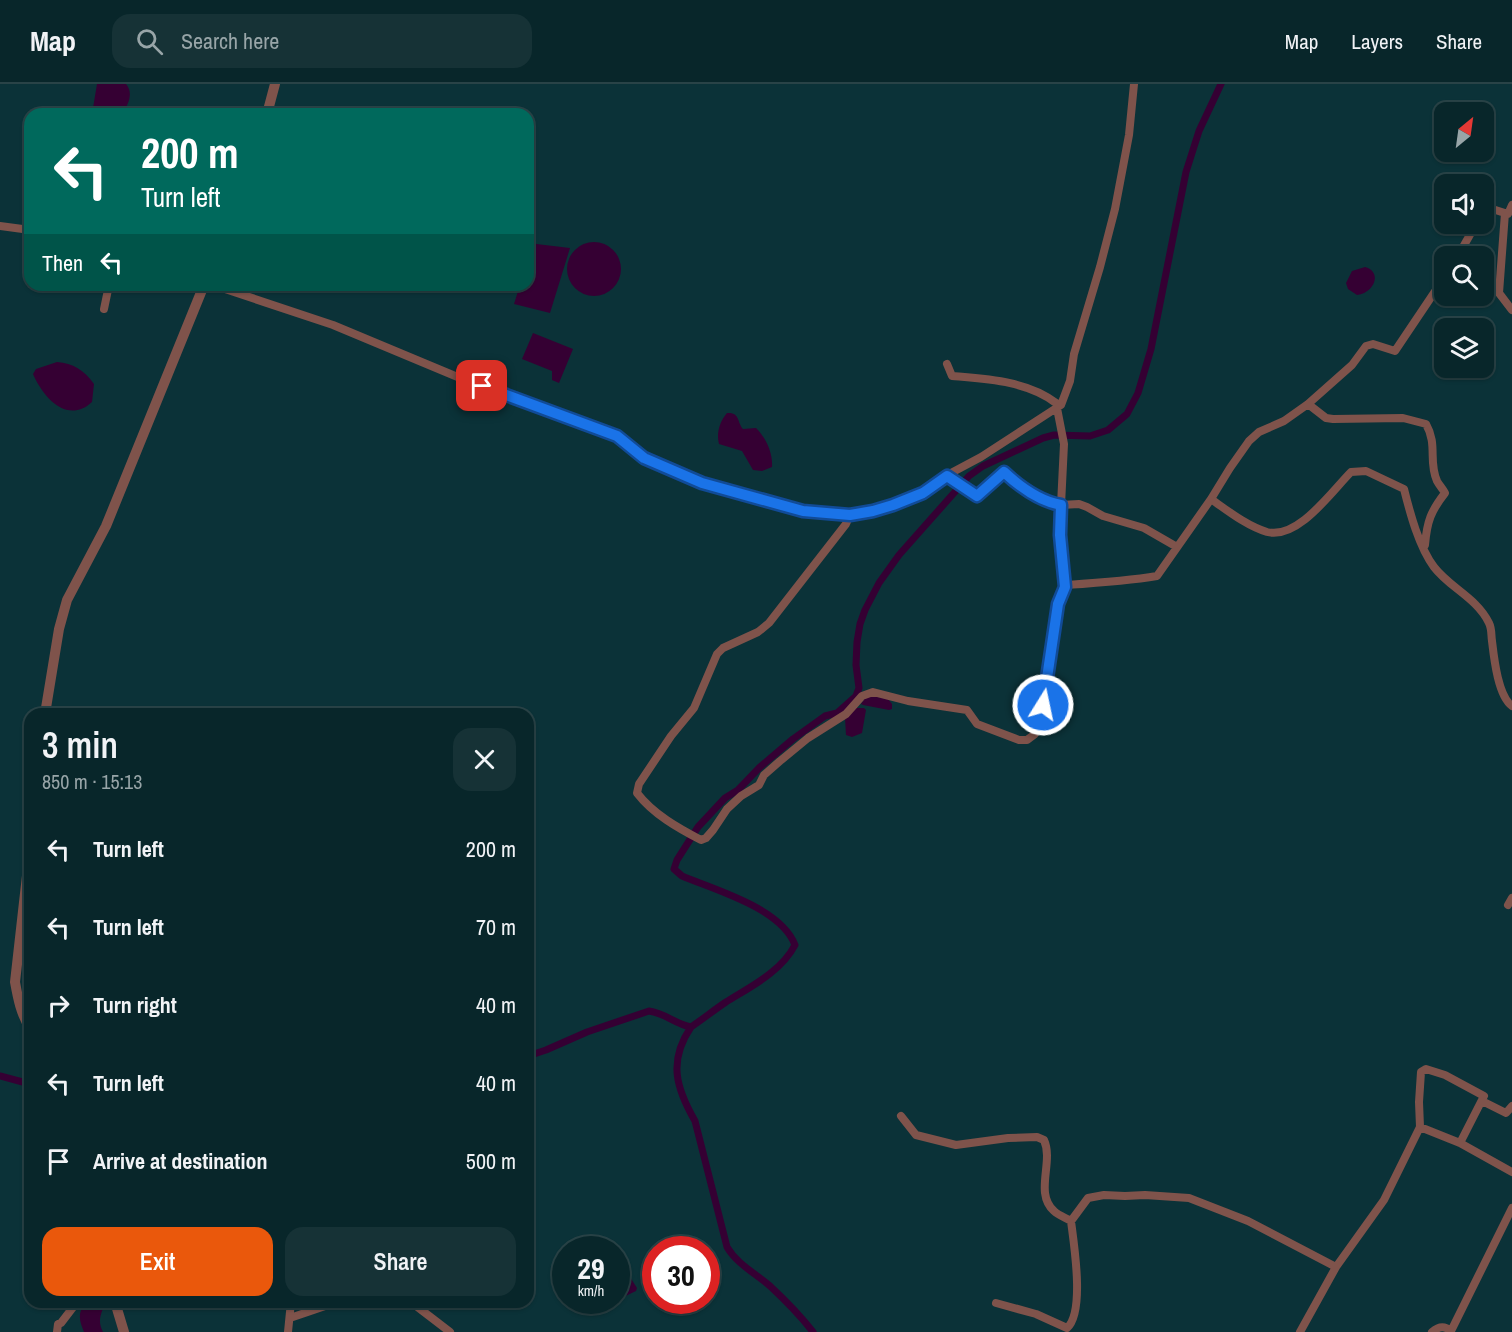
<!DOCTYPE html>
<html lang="en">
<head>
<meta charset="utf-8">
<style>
  :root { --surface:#08262a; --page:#163236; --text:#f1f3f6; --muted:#98a5a8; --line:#294347; --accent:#ea580c }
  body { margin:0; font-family:"Archivo Narrow",sans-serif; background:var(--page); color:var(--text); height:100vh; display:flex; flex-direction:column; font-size:22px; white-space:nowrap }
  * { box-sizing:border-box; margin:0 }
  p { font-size:20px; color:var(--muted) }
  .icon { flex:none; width:33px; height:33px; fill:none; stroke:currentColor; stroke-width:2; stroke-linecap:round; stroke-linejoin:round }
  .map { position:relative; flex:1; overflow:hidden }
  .side { position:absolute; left:24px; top:624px; width:510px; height:600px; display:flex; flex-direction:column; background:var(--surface); border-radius:18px; box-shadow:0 2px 4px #0004,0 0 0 2px var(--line) }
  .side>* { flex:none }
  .hud { position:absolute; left:24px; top:24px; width:510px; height:183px; border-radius:18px; box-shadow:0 2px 4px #0004,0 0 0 2px var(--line); background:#00695c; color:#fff; overflow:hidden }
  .needle { width:39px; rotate:29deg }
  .tools { position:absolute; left:1434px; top:18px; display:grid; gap:12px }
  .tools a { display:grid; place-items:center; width:60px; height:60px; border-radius:12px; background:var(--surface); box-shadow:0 2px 4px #0004,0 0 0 2px var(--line); font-size:30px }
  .speed { position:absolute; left:552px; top:1152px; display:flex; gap:12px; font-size:30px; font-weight:700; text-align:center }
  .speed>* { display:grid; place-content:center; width:78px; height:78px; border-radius:50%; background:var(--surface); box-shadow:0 2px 4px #0004,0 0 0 2px var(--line); line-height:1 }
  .speed small { font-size:15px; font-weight:400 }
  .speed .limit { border:9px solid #d22; background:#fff; color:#111 }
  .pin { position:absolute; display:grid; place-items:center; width:51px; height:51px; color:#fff; margin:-26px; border-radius:12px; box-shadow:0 3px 9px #0006 }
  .me { position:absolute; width:66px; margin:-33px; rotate:10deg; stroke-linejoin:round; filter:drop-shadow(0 0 4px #0008) }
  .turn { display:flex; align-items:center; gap:21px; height:126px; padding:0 18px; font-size:27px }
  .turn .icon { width:78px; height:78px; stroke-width:2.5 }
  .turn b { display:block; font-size:42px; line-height:51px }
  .then { display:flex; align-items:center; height:57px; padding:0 18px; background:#0003; gap:12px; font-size:22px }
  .round { display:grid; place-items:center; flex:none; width:63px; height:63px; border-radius:18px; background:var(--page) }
  .summary { display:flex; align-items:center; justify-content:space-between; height:102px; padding:0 18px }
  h1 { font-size:36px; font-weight:600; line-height:45px }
  .primary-button { display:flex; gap:12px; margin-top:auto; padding:12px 18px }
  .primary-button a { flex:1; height:69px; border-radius:18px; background:var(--accent); color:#fff; font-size:24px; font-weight:600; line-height:69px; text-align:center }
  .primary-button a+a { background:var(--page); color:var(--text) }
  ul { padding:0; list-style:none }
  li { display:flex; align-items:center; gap:18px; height:78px; padding:0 18px }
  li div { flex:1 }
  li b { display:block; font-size:22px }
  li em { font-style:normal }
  header { display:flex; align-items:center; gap:36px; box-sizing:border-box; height:84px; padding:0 30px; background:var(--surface); border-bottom:2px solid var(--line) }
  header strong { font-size:28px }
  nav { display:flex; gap:33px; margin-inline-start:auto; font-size:21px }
  .search { width:420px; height:54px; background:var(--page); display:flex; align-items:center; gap:15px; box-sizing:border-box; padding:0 21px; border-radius:18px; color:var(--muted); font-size:22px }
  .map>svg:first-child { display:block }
  .water { fill:#350033 }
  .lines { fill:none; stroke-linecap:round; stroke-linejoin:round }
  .canal { stroke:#350033; stroke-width:7 }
  .minor { stroke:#7f534b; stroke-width:8 }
  .tertiary { stroke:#7f534b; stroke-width:10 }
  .route-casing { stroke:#114b97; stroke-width:15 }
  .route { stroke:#1a73e8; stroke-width:10 }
</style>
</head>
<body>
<header>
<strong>Map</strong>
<div class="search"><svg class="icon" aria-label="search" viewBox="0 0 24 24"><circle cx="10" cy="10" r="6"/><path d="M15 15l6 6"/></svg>Search here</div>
<nav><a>Map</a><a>Layers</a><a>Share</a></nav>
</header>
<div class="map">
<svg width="1512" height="1248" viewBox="0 0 1512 1248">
  <rect width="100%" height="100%" fill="#0b3238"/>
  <path class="water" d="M97,0h29c8,9 2,21 -4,30h-30z
    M567 185a27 27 0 1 1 54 0a27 27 0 1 1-54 0Z
    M528,159l42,5 -20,65 -36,-9 6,-19h8z
    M1365,183c18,5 9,26 -8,28l-9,-6 -2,-6 6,-12z
    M533,249l40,16 -14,34 -7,-3v-9l-30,-12z
    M57,278c16,1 27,8 37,22l-2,18c-25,23 -49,-5 -59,-28l3,-5z
    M727,329c13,-1 10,9 16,16l13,-1c10,10 17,25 16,39l-10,4 -9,-1 -11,-19 -23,-7c-3,-11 1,-23 8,-31z
    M867,611l21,4 4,5v5l-3,1 -26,-5 -2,-1z
    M855,624h9l2,2 -4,23 -10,4 -6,-2 -1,-17z
    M616,1180l14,13 7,11 -1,3 -19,9z
    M106,1218c-5,11 -9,19 -3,30h-19c-5,-12 -7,-20 3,-30z"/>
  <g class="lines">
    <path class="canal" d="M691,943c-23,34 -15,61 4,94l32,126c10,17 28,26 43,39 15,14 30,29 43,46
      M528,972l18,-6 41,-18 62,-21c16,2 26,13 42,16 12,-8 23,-17 35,-25 24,-15 55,-30 69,-57 -14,-37 -80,-55 -113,-69l-8,-7 3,-9 21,-33 27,-29 13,-8 22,-23 33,-28 32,-23 12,-3 19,-17 3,-8 -3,-23 1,-23 3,-18 5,-14 14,-27 20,-28 70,-79 14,-10 60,-28 11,-3 36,1 18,-6 19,-16 11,-21 13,-44 35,-177 13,-41 22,-47
      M0,992l30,8"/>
    <path class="minor" d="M1484,127l2,-4 22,7 4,-9
      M1505,129l-6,80 13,17
      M0,142l30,4
      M1458,172l18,-32
      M1444,194l-49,73 -22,-7 -7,2 -14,19 -44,39 -24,17 -25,11 -10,9 -19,27 -19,31c17,12 36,27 56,33 31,8 65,-41 84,-60l15,-1 38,18c6,24 15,58 30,78 16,21 43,31 55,56 3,6 2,12 3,18 2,17 6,55 20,65
      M213,201l120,40 127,53 157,58 27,22 58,25 101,28 47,4 23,-4 50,-18 28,-20 30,-16 80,-52 9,-24 4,-27 26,-87 15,-58 14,-74 5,-51
      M104,225l5,-24
      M947,280l5,12c35,3 76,5 104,27l8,41 -3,61 18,-1 8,3 16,9 41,12 33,19
      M1308,320l18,14 7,1 70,-1 23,6c12,21 2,37 11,57 2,4 6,8 8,12 -14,18 -18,28 -20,52
      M947,392l30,21 27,-25c16,15 35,29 57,33l-1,30 5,52
      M850,431l-4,9 -77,99 -11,9 -35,16 -6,6 -23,54 -23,28 -32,48 -2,9c16,21 41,35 64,47l5,-2 7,-8 14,-21 14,-13 18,-11 5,-10 16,-14 28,-23 38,-24 16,-18 11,-4 35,9 59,9 10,14 42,16h8l8,-6 16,-72 7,-58 8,-19c30,-2 61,-4 91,-9l54,-77
      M1508,821l4,-7
      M1482,1017l24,12 6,-7
      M901,1032l15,19 40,10 52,-7 29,-1 7,3c10,22 -10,53 10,71 4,4 12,7 17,10
      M1420,1043l-1,-25 2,-30 5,-3 19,6 39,21 -24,47
      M411,1218l39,30
      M996,1219l40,11 31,14c18,-16 7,-83 4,-107l17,-23 16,-3 21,1 20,-1 44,3 59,23 88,46
      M290,1234l47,-16
      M57,1248l1,-8 3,-1 13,-17 6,-4
      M288,1248l3,-30
      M1300,1248l36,-65 48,-67 36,-73 40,16 52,29
      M1432,1248c7,-6 13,-6 19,-1l61,-123"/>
    <path class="tertiary" d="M267,30l8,-30
      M45,630l14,-85 8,-29 39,-74 98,-241
      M30,765l-15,133c3,17 6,32 15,46
      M115,1218l9,30"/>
  </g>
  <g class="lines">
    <defs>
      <path id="route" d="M482,302l135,50 27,22 58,25 101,28 47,4 23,-4 20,-6 30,-12 24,-17 30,20 27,-24c16,15 35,29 57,33l-1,30 5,52 -7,17 -15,101"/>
    </defs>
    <use href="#route" class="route-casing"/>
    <use href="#route" class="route"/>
  </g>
</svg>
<div class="tools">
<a><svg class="needle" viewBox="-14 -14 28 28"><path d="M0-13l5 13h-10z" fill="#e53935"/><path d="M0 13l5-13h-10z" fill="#98a5a8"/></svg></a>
<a><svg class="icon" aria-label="sound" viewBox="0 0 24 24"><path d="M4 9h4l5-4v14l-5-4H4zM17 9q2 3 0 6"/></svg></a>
<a><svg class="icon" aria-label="search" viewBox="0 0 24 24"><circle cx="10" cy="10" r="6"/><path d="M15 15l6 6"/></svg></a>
<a><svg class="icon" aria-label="layers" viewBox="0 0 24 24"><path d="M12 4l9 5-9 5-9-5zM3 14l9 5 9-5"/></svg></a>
</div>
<div class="speed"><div>29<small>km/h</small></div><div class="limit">30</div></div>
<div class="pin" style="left:482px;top:302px;background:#d93025"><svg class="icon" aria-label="arrive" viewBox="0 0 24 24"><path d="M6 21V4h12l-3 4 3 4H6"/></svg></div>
<svg class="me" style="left:1043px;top:621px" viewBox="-20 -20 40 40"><circle r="17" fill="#1a73e8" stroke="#fff" stroke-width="3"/><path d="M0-11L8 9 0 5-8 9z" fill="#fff"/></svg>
<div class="hud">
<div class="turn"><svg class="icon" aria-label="left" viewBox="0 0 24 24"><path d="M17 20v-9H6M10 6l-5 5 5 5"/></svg><div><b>200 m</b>Turn left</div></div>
<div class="then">Then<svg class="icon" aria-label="left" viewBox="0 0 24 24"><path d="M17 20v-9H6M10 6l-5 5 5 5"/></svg></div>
</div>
<section class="side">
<div class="summary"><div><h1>3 min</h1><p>850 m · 15:13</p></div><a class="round"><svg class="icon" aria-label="close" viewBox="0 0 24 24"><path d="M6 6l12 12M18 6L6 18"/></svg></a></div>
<ul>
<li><svg class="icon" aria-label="left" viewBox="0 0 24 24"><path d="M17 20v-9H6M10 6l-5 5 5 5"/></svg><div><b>Turn left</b></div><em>200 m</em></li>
<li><svg class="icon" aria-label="left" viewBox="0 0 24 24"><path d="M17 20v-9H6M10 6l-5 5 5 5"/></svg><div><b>Turn left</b></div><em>70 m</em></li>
<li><svg class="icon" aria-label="right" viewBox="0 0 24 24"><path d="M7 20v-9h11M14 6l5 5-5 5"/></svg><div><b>Turn right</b></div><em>40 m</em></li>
<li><svg class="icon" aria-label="left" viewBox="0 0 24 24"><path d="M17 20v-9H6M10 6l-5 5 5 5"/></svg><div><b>Turn left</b></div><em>40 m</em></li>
<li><svg class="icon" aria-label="arrive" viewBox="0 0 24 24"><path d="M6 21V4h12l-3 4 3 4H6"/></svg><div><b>Arrive at destination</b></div><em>500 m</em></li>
</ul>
<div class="primary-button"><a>Exit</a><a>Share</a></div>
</section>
</div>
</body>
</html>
